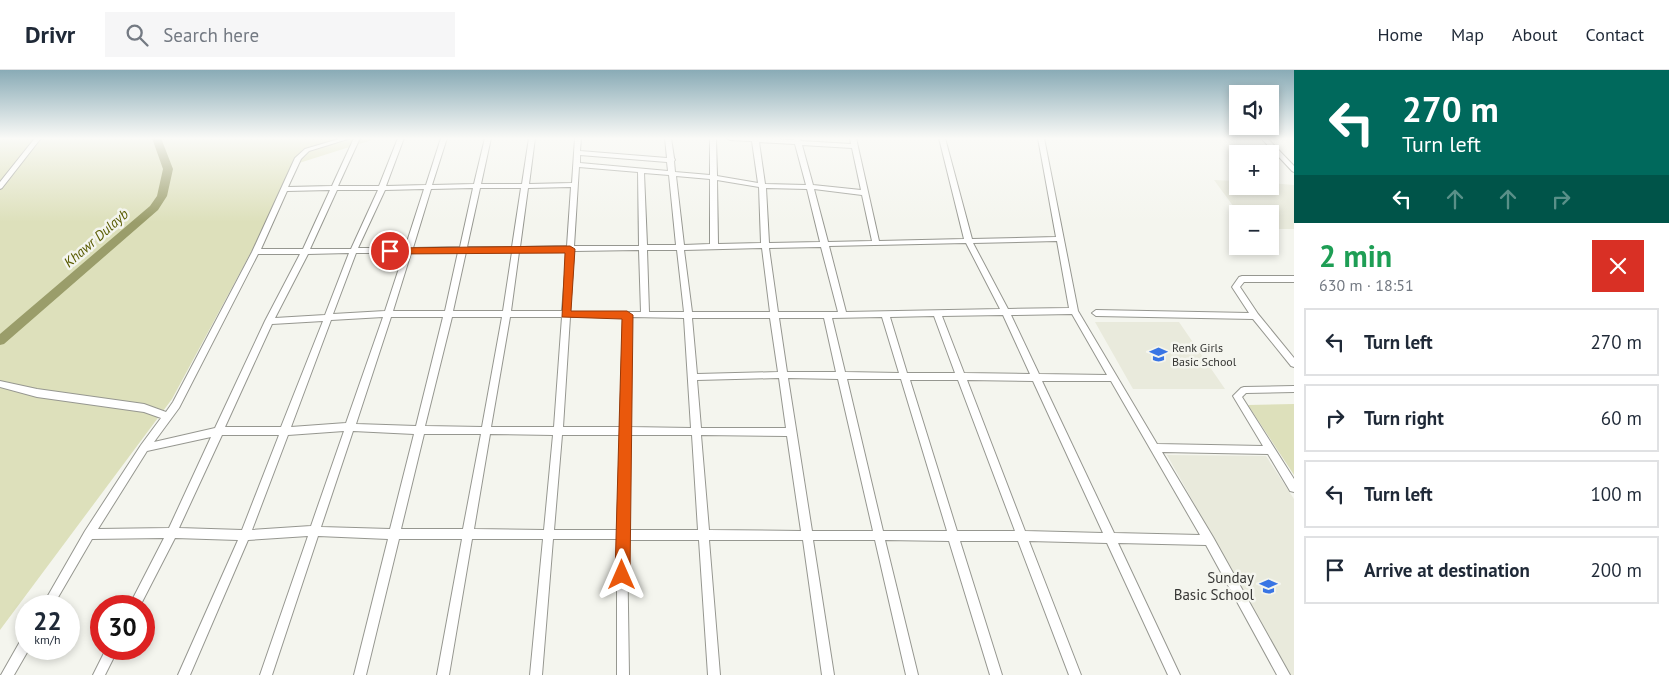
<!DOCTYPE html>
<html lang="en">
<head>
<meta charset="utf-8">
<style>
  :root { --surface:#fff; --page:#f6f6f7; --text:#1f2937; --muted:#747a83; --line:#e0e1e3 }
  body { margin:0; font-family:"PT Sans",sans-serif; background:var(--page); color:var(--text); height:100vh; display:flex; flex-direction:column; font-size:19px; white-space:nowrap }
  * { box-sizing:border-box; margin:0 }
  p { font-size:16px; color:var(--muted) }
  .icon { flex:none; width:28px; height:28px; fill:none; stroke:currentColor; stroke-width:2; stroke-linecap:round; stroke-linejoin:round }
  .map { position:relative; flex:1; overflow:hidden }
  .side { display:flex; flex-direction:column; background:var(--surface); width:375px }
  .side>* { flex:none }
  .banner { background:#00695c; color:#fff; overflow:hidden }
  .buttons { position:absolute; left:1229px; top:15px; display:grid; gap:10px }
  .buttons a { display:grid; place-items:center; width:50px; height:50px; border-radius:0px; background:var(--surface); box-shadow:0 2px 8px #0003; font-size:25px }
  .speed { position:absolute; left:15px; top:525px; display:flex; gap:10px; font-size:25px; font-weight:700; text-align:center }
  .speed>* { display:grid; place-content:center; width:65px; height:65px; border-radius:50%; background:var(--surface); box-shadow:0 2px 8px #0003; line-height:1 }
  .speed small { font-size:12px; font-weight:400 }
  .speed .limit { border:8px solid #d22; background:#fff; color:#111 }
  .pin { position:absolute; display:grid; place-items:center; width:42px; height:42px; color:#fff; margin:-21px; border:2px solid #fff; border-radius:50%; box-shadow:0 1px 5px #0007 }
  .me { position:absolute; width:55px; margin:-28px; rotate:0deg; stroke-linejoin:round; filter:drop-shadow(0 0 4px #0008) }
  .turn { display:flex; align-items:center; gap:18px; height:105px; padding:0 25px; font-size:22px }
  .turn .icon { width:65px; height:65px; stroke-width:2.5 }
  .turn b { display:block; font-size:35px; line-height:42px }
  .lanes { display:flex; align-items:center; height:48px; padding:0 25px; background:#0003; justify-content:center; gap:25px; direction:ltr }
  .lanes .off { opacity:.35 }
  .round { display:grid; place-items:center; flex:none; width:52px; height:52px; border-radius:0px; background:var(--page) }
  .headline { display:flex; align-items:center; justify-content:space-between; height:85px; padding:0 25px }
  h1 { font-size:30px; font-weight:700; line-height:38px; color:#1e9e55 }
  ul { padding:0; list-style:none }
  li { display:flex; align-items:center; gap:15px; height:68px; margin:0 10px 8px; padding:0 15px; border:2px solid var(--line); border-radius:0px }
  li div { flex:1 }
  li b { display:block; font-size:19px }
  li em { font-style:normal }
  header { display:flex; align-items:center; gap:30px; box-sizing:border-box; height:70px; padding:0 25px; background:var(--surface); border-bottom:1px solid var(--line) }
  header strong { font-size:24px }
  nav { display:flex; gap:28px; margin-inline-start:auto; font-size:18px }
  .search { width:350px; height:45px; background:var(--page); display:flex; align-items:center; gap:12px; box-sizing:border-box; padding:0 18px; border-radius:0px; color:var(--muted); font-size:19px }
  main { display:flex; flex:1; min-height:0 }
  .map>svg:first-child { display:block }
  .built { fill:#e9eadc }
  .green { fill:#dde0bb }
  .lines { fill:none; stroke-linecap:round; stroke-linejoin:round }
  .river { fill:#9a9d6a; fill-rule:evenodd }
  .minor-casing { stroke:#969790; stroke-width:2 }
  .minor { fill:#fff; fill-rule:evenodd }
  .route { fill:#ea580c; stroke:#983908 }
  .labels { text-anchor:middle; stroke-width:5; stroke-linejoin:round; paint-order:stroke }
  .poi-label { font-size:12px; fill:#373735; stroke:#f4f5ee; text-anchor:start }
  .water-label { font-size:14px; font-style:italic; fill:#595b00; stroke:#f4f5ee }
  .near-poi-label { font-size:15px; fill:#373735; stroke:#f4f5ee; text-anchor:end }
</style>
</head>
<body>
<header>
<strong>Drivr</strong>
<div class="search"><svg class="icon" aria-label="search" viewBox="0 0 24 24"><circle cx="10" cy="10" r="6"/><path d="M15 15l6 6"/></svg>Search here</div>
<nav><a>Home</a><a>Map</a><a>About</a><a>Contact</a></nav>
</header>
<main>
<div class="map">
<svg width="1294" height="605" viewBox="0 0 1294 605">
  <rect width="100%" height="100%" fill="#f4f5ee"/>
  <path class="built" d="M1214,110l23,1 1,5h32v-3l24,2v44h-24v-15h-31z
    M1095,252h84l46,67h-92z
    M1167,385l99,1 28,43v176h-4z"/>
  <path class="green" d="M0,68h378l-79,25 -127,236 -172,231z
    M1294,334v71l-46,-70z"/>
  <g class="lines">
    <path class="river" d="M152,68h9l12,31 -6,27 -9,14 -154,134 -4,1v-11l150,-128 7,-10 6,-27z"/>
    <defs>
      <path id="minor" d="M35,68h6l-39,50 -2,1v-7z
        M342,68h9l-42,13 -8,8 -13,28 44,-1 22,-48h6l-22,48h41l19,-48h6l-18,48 40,-1 15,-47h6l-15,47 42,-1 11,-46h6l-10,46h41l7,-46h6l-6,46 43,-1 3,-45h6l-1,13 87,7 -2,-20h6l3,20 1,2 -1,1 1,11 35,3v-37h6l1,38 41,7 -6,-42 -22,-1 -3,-2h31l36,2v-2h6l1,3 50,3 -1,-6h6l23,103 85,-2 -25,-101h6l27,101 84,-2 -18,-99h6l34,173 79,133 106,2 -30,-50 8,-8 3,-1 50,-1v6l-48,1 -4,4 52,82v13l-4,-1 -22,-37 -106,-2 51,85 77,138h-13l-71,-130 -88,-2 62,132h-12l-61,-132 -78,-2 52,134h-12l-51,-134h-58l42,134h-12l-41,-134 -64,-1 33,135h-12l-31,-135h-62l21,135h-12l-19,-135h-94l11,135h-12l-9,-135h-72l2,135h-12v-136h-64l-11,136h-12l13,-136h-71l-23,136h-12l25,-136h-63l-33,136h-12l34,-136 -70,-3 -46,139h-12l48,-139 -60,4 -58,135h-12l60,-135 -63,-2 -35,68h-11l35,-68 -72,1 -39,67h-11l43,-75 56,-86 20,-27 -17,-6 -107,-15 -37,-10v-6l37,8 107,15 22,8 7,-10 79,-150 43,-94 10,-9zM759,72l36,2 11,41 -41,-1zM802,75l50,3 9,42 -48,-5zM580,85l87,7 1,9 -88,-8zM579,97l59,5 1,74h-65zM644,103l25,2 7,70h-29zM676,106l34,3v65l-26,1zM717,110l42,7 2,56 -43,1zM571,117l-4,59 -47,1 8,-59zM473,118l-13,59 -47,1 18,-59zM480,118h41l-9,59h-45zM766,118l41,1 13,53 -51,1zM424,119l-19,59h-47l27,-58zM814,119l48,6 10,46 -44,1zM330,120l-27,59h-42l26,-58zM337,120h41l-27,59h-41zM1057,171l12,67 -61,1 -35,-66zM966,173l34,66 -154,3 -17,-66zM821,177l17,65h-60l-9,-64zM762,178l8,64h-78l-8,-62zM639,180l2,62h-71l4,-61zM647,180h30l7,62h-35zM567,181l-5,60h-51l8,-59zM458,182l-13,59h-52l18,-58zM466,182h46l-9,59h-50zM349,183l-24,62 -50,3 33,-64zM356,183h48l-19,58 -52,3zM258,184h42l-35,67 -50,107 -61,14 25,-34zM1072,244l35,61 -68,-1 -28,-59zM1003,245l27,59 -66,-1 -22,-57zM934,246l21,57h-48l-17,-56zM383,247l-37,106 -55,4 40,-107zM391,247h52l-27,109 -60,-2zM452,247h50l-20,110 -57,-1zM510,247h52l-8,110h-63zM570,247h53l-3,110h-57zM631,247l53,1 7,110 -62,-1zM882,247l17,56 -54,-1 -13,-54zM692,248h78l8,54 -81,2zM779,248h45l12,54h-49zM323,251l-42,106h-56l47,-103zM779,308l7,50h-85l-4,-48zM788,308l50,1 35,152h-61zM847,309h54l46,152h-64zM910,310h48l57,151h-58zM967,310l66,1 70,152 -78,-2zM1042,311h69l89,154 -86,-2zM344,361l-33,95 -59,4 36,-95zM353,361l61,3 -24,95 -69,-2zM424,364h57l-18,95h-62zM490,364l63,1 -9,95 -70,-1zM222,365h57l-37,95 -63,-2zM562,365h58l-3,95h-63zM629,365h63l6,95h-71zM701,365l86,1 14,95 -92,-1zM211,367l-42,91 -71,1 49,-78z
        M1261,68h6l27,28v6l-2,-1z
        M1242,206h52v6h-50l-4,5 18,27 36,44v9l-3,-1 -38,-47 -157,-3 -4,-3 4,-3 153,3 -17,-26 7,-10z
        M26,566v13h3l-15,26h-13l21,-37z
        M106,579h12l-13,26h-12z"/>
    </defs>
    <use href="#minor" class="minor-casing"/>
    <use href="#minor" class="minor"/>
  </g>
  <linearGradient id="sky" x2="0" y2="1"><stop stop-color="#89abb6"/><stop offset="0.45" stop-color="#fafaf7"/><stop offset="1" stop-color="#fafaf7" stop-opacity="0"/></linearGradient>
  <rect width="1294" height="152" fill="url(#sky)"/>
  <path class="route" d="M570,176l5,3 -4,62h56l6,4 -3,260 -3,5 -5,2 -4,-2 -3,-5 7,-256 -60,-2 3,-64 -175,1 -5,-3 5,-3z"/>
  <defs>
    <symbol id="school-bare" viewBox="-9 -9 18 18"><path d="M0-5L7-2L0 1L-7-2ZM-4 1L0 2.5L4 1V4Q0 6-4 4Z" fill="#3975e4" stroke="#f4f5ee" stroke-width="2.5" paint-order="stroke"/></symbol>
  </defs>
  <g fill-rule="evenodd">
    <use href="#school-bare" x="1146" y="272" width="25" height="25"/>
    <use href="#school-bare" x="1256" y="504" width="25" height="25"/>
  </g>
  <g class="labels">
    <g class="poi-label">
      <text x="1172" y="282">Renk Girls<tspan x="1172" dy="14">Basic School</tspan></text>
    </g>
    <g class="water-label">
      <text transform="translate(96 168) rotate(-41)" y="5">Khawr Dulayb</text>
    </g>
    <g class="near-poi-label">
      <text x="1254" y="513">Sunday<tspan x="1254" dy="17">Basic School</tspan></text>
    </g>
  </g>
</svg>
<div class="buttons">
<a><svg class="icon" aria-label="sound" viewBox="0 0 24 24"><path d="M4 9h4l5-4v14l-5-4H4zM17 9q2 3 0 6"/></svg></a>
<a>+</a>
<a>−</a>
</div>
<div class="speed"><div>22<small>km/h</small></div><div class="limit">30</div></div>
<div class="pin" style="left:390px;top:181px;background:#d93025"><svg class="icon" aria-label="arrive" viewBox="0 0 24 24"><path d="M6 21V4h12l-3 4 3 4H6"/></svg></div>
<svg class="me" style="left:622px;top:505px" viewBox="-20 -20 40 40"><path d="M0-17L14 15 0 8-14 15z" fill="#ea580c" stroke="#fff" stroke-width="4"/></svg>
</div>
<section class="side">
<div class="banner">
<div class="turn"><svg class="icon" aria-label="left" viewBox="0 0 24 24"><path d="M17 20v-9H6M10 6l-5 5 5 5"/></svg><div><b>270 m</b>Turn left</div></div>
<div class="lanes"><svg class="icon" aria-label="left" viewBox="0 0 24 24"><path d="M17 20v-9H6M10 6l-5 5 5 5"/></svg><svg class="icon off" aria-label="ahead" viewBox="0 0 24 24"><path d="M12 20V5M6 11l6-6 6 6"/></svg><svg class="icon off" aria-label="ahead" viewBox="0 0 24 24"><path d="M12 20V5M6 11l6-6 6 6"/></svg><svg class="icon off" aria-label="right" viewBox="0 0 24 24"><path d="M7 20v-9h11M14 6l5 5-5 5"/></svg></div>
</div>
<div class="headline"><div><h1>2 min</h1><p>630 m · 18:51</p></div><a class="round" style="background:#d93025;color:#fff"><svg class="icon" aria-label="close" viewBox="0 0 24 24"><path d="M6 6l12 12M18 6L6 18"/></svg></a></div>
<ul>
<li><svg class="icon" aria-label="left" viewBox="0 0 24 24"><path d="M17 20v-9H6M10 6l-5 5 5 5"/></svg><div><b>Turn left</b></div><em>270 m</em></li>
<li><svg class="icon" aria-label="right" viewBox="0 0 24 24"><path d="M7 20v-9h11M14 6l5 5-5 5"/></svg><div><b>Turn right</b></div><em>60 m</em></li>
<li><svg class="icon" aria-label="left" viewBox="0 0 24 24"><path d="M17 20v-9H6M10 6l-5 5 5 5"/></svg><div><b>Turn left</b></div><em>100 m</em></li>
<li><svg class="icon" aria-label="arrive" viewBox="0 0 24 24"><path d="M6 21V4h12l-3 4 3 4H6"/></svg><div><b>Arrive at destination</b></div><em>200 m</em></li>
</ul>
</section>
</main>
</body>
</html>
